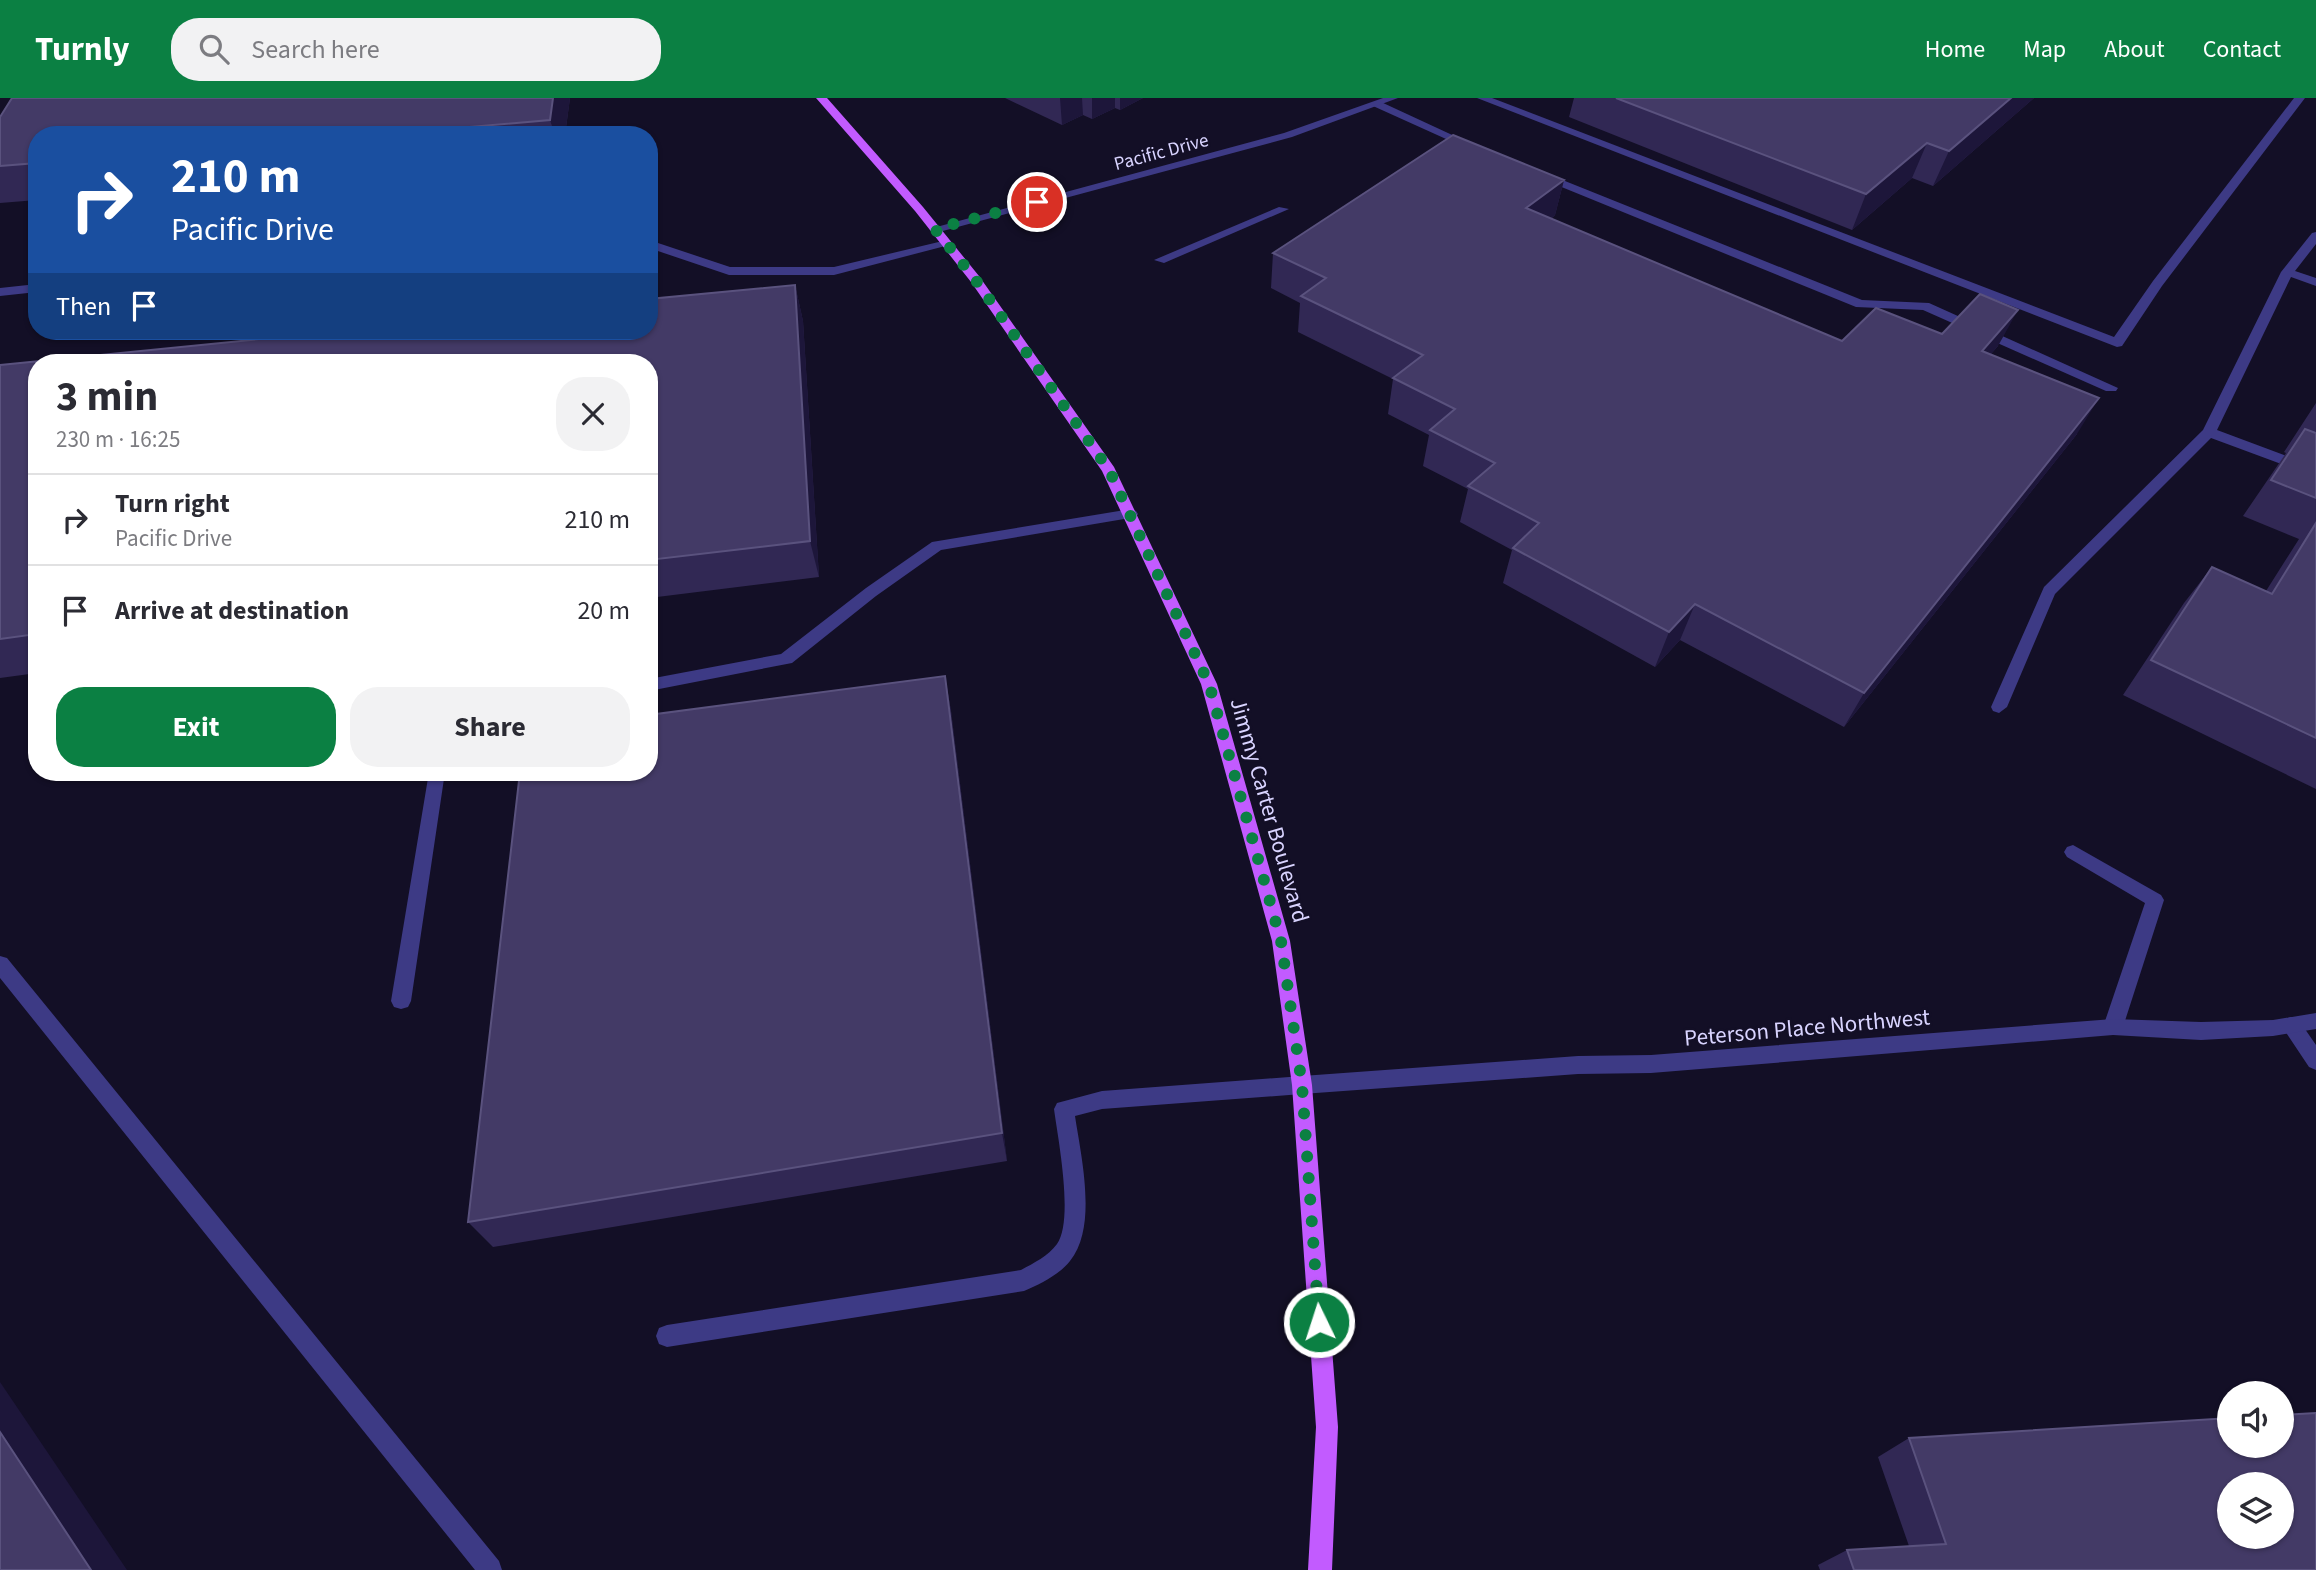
<!DOCTYPE html>
<html lang="en">
<head>
<meta charset="utf-8">
<style>
  :root { --surface:#fff; --page:#f2f2f3; --text:#2b2b33; --muted:#7c7c81; --line:#e1e1e2; --accent:#0b8043 }
  body { margin:0; font-family:"Source Sans 3",sans-serif; background:var(--page); color:var(--text); height:100vh; display:flex; flex-direction:column; font-size:26px; white-space:nowrap }
  * { box-sizing:border-box; margin:0 }
  p { font-size:23px; color:var(--muted) }
  .icon { flex:none; width:38px; height:38px; fill:none; stroke:currentColor; stroke-width:2; stroke-linecap:round; stroke-linejoin:round }
  .map { position:relative; flex:1; overflow:hidden }
  .panel { position:absolute; left:28px; top:256px; width:630px; height:427px; display:flex; flex-direction:column; background:var(--surface); border-radius:28px; box-shadow:0 2px 5px #0004 }
  .panel>* { flex:none }
  .banner { position:absolute; left:28px; top:28px; width:630px; height:214px; border-radius:28px; box-shadow:0 2px 5px #0004; background:#1a4fa0; color:#fff; overflow:hidden }
  .fabs { position:absolute; left:2217px; top:1283px; display:grid; gap:14px }
  .fabs a { display:grid; place-items:center; width:77px; height:77px; border-radius:50%; background:var(--surface); box-shadow:0 2px 5px #0004; font-size:35px }
  .pin { position:absolute; display:grid; place-items:center; width:60px; height:60px; color:#fff; margin:-30px; border:4px solid #fff; border-radius:50%; box-shadow:0 2px 7px #0007 }
  .me { position:absolute; width:77px; margin:-38px; rotate:356deg; stroke-linejoin:round; filter:drop-shadow(0 0 5px #0008) }
  .turn { display:flex; align-items:center; gap:24px; height:147px; padding:0 28px; font-size:32px }
  .turn .icon { width:91px; height:91px; stroke-width:2.5 }
  .turn b { display:block; font-size:49px; line-height:60px }
  .then { display:flex; align-items:center; height:66px; padding:0 28px; background:#0003; gap:14px; font-size:26px }
  .round { display:grid; place-items:center; flex:none; width:74px; height:74px; border-radius:28px; background:var(--page) }
  .head { display:flex; align-items:center; justify-content:space-between; height:119px; padding:0 28px }
  h1 { font-size:42px; font-weight:700; line-height:52px }
  .button { display:flex; gap:14px; margin-top:auto; padding:14px 28px }
  .button a { flex:1; height:80px; border-radius:28px; background:var(--accent); color:#fff; font-size:28px; font-weight:700; line-height:80px; text-align:center }
  .button a+a { background:var(--page); color:var(--text) }
  ul { padding:0; list-style:none }
  li { display:flex; align-items:center; gap:21px; height:91px; padding:0 28px; border-top:2px solid var(--line) }
  li div { flex:1 }
  li b { display:block; font-size:26px }
  li em { font-style:normal }
  header { display:flex; align-items:center; gap:42px; box-sizing:border-box; height:98px; padding:0 35px; background:var(--accent); color:#fff }
  header strong { font-size:33px }
  nav { display:flex; gap:38px; margin-inline-start:auto; font-size:24px }
  .search { width:490px; height:63px; background:var(--page); display:flex; align-items:center; gap:18px; box-sizing:border-box; padding:0 24px; border-radius:28px; color:var(--muted); font-size:26px }
  .map>svg:first-child { display:block }
  .lines { fill:none; stroke-linecap:round; stroke-linejoin:round }
  .service { fill:#3d3a85; fill-rule:evenodd }
  .minor { fill:#3d3a85; fill-rule:evenodd }
  .primary { fill:#c25bff; fill-rule:evenodd }
  .wall { fill:#312854 }
  .shaded-wall { fill:#1d163a }
  .building { fill:#433a66; stroke:#5a527e; stroke-width:2; fill-rule:evenodd }
  .route { stroke:#0b8043; stroke-width:12; stroke-dasharray:0 21.6 }
  .labels { text-anchor:middle; stroke-width:5; stroke-linejoin:round; paint-order:stroke }
  .far-street-label { font-size:19px; fill:#d9d4ff; stroke:#130f26 }
  .street-label { font-size:23px; fill:#d9d4ff; stroke:#130f26 }
</style>
</head>
<body>
<header>
<strong>Turnly</strong>
<div class="search"><svg class="icon" aria-label="search" viewBox="0 0 24 24"><circle cx="10" cy="10" r="6"/><path d="M15 15l6 6"/></svg>Search here</div>
<nav><a>Home</a><a>Map</a><a>About</a><a>Contact</a></nav>
</header>
<div class="map">
<svg width="2316" height="1472" viewBox="0 0 2316 1472">
  <rect width="100%" height="100%" fill="#130f26"/>
  <g class="lines">
    <path class="service" d="M1477,0h15l622,239 39,-56 141,-183h11l-143,188 -40,60 -5,1z
      M1373,4h8l95,44 -10,2 -93,-42z
      M1537,75h8l317,127 67,3 189,85 -2,3h-10l-183,-81 -67,-3 -319,-130z
      M1279,109l10,2 -125,54 -10,-3z
      M2316,134v12l-21,27 21,7v8l-25,-9 -74,153 99,37v10l-105,-39 -156,156 -48,113 -8,6 -6,-2 -2,-4 53,-120 159,-157 78,-158 31,-39z
      M649,142l81,27h104l113,-27 6,4 -119,31h-105l-80,-27z
      M37,186v8l-37,4v-8z
      M1131,411l5,2 2,3 -2,3 -195,33 -65,46 -84,67 -143,28v-12l132,-25 85,-66 66,-46z
      M429,674h16l-34,229 -3,6 -7,2 -7,-2 -3,-6z
      M2073,747l88,50 3,5 -41,127 -3,6 -7,2 -7,-2 -3,-6 42,-124 -78,-46 -3,-5 3,-5z
      M0,858l7,2 492,603 3,9h-27l-475,-592z
      M2291,919l7,2 18,26v25l-7,-3 -28,-42 3,-6z
      M1302,978l7,3 3,6 -3,6 -7,3 -200,15 -27,7c6,40 23,111 -5,145 -11,14 -30,23 -46,30l-357,56 -8,-3 -3,-8 3,-8 8,-3 354,-55c13,-7 27,-14 36,-26 17,-24 1,-105 -3,-135l3,-6 45,-12z"/>
    <path class="minor" d="M1383,0h15l-106,39 -353,95 -10,-3 355,-96z
      M2316,915v16l-43,7 -72,4 -88,-5 -462,38 -73,1 -276,20 -7,-3 -3,-6 3,-6 7,-3 276,-20 73,-1 462,-36 88,3 72,-2z"/>
    <path class="primary" d="M816,0h11l96,109 56,69 135,191 103,217 73,257 22,144 26,342 -6,143h-24l8,-143 -24,-342 -20,-144 -71,-257 -99,-213 -131,-189 -56,-71z"/>
  </g>
  <path class="wall" d="M12,0h558l-5,37h-528v65l-37,3v-86z
    M1005,0h138l-23,12 -5,-2 -23,11 -9,-4 -21,10z
    M1574,0h460l-101,88 -21,-8 -60,52 -283,-113z
    M1564,82l-9,35 -4,4 291,122 100,-7 56,12 -7,8 86,80 -233,293 -164,-87 -25,27 -152,-84 9,-33 -52,-28 8,-33 -45,-23 6,-31 -41,-21 5,-35 -95,-47 2,-29 -29,-15 2,-35z
    M795,187l8,36 16,256 -170,21v-236h-612v311l-37,5v-313l340,-34h309v-32z
    M2316,305v386l-193,-94 61,-92 28,-36 54,24 33,-52 -56,-23 43,-63 -2,-1z
    M945,578l6,35 56,450 -514,86 -25,-25z
    M1909,1340l407,132h-496l-2,-5 29,-15 62,-4 -31,-89z"/>
  <path class="shaded-wall" d="M553,0h17l-5,37h-10l-5,-15z
    M1060,0h22l1,17 -21,10z
    M1092,0h23v10l-23,11z
    M1120,0h23l-23,12z
    M2011,0h23l-101,88 16,-35z
    M1927,45l-15,35 -60,52 14,-36z
    M1564,82l-9,35 -37,29 8,-36z
    M795,187l8,36 16,256 -9,-36z
    M2018,212l-20,36 -36,41 20,-36z
    M2099,300l-22,36 -233,293 20,-34z
    M1695,506l-15,36 -25,27 14,-35z
    M945,578l6,35 56,450 -5,-28z
    M0,1284l127,188h-36l-91,-138z"/>
  <path class="building" d="M12,0h541l-3,22 -173,15h-340v28l-37,3v-49z
    M1616,0h395l-62,53 -22,-8 -61,51z
    M1453,37l111,45 -38,28 316,133 34,-33 66,26 38,-40 38,16 -36,41 117,47 -235,295 -169,-89 -26,28 -156,-84 26,-25 -71,-37 27,-23 -65,-33 25,-21 -62,-31 30,-23 -122,-59 25,-18 -53,-25z
    M795,187l15,256 -161,19v-198h-612v272l-37,5v-274l340,-34h309v-32z
    M2305,331l11,4v65l-45,-18z
    M2316,425v215l-165,-78 61,-93 60,27z
    M945,578l57,457 -534,89 52,-450h129v-57z
    M2316,1315v157h-462l-7,-20 99,-6 -37,-106 321,-20v28h52v-31zM2230,1386h52v52h-52z
    M0,1334l91,138h-91z"/>
  <g class="lines">
    <path class="route" d="M1037,104l-102,27 40,50 134,191 100,214 72,257 21,144 17,237"/>
  </g>
  <g class="labels">
    <g class="far-street-label">
      <text transform="translate(1161 53) rotate(-15)" y="7">Pacific Drive</text>
    </g>
    <g class="street-label">
      <text transform="translate(1270 712) rotate(74)" y="8">Jimmy Carter Boulevard</text>
      <text transform="translate(1807 929) rotate(-5)" y="8">Peterson Place Northwest</text>
    </g>
  </g>
</svg>
<div class="fabs">
<a><svg class="icon" aria-label="sound" viewBox="0 0 24 24"><path d="M4 9h4l5-4v14l-5-4H4zM17 9q2 3 0 6"/></svg></a>
<a><svg class="icon" aria-label="layers" viewBox="0 0 24 24"><path d="M12 4l9 5-9 5-9-5zM3 14l9 5 9-5"/></svg></a>
</div>
<div class="pin" style="left:1037px;top:104px;background:#d93025"><svg class="icon" aria-label="arrive" viewBox="0 0 24 24"><path d="M6 21V4h12l-3 4 3 4H6"/></svg></div>
<svg class="me" style="left:1319px;top:1224px" viewBox="-20 -20 40 40"><circle r="17" fill="#0b8043" stroke="#fff" stroke-width="3"/><path d="M0-11L8 9 0 5-8 9z" fill="#fff"/></svg>
<div class="banner">
<div class="turn"><svg class="icon" aria-label="right" viewBox="0 0 24 24"><path d="M7 20v-9h11M14 6l5 5-5 5"/></svg><div><b>210 m</b>Pacific Drive</div></div>
<div class="then">Then<svg class="icon" aria-label="arrive" viewBox="0 0 24 24"><path d="M6 21V4h12l-3 4 3 4H6"/></svg></div>
</div>
<section class="panel">
<div class="head"><div><h1>3 min</h1><p>230 m · 16:25</p></div><a class="round"><svg class="icon" aria-label="close" viewBox="0 0 24 24"><path d="M6 6l12 12M18 6L6 18"/></svg></a></div>
<ul>
<li><svg class="icon" aria-label="right" viewBox="0 0 24 24"><path d="M7 20v-9h11M14 6l5 5-5 5"/></svg><div><b>Turn right</b><p>Pacific Drive</p></div><em>210 m</em></li>
<li><svg class="icon" aria-label="arrive" viewBox="0 0 24 24"><path d="M6 21V4h12l-3 4 3 4H6"/></svg><div><b>Arrive at destination</b></div><em>20 m</em></li>
</ul>
<div class="button"><a>Exit</a><a>Share</a></div>
</section>
</div>
</body>
</html>
